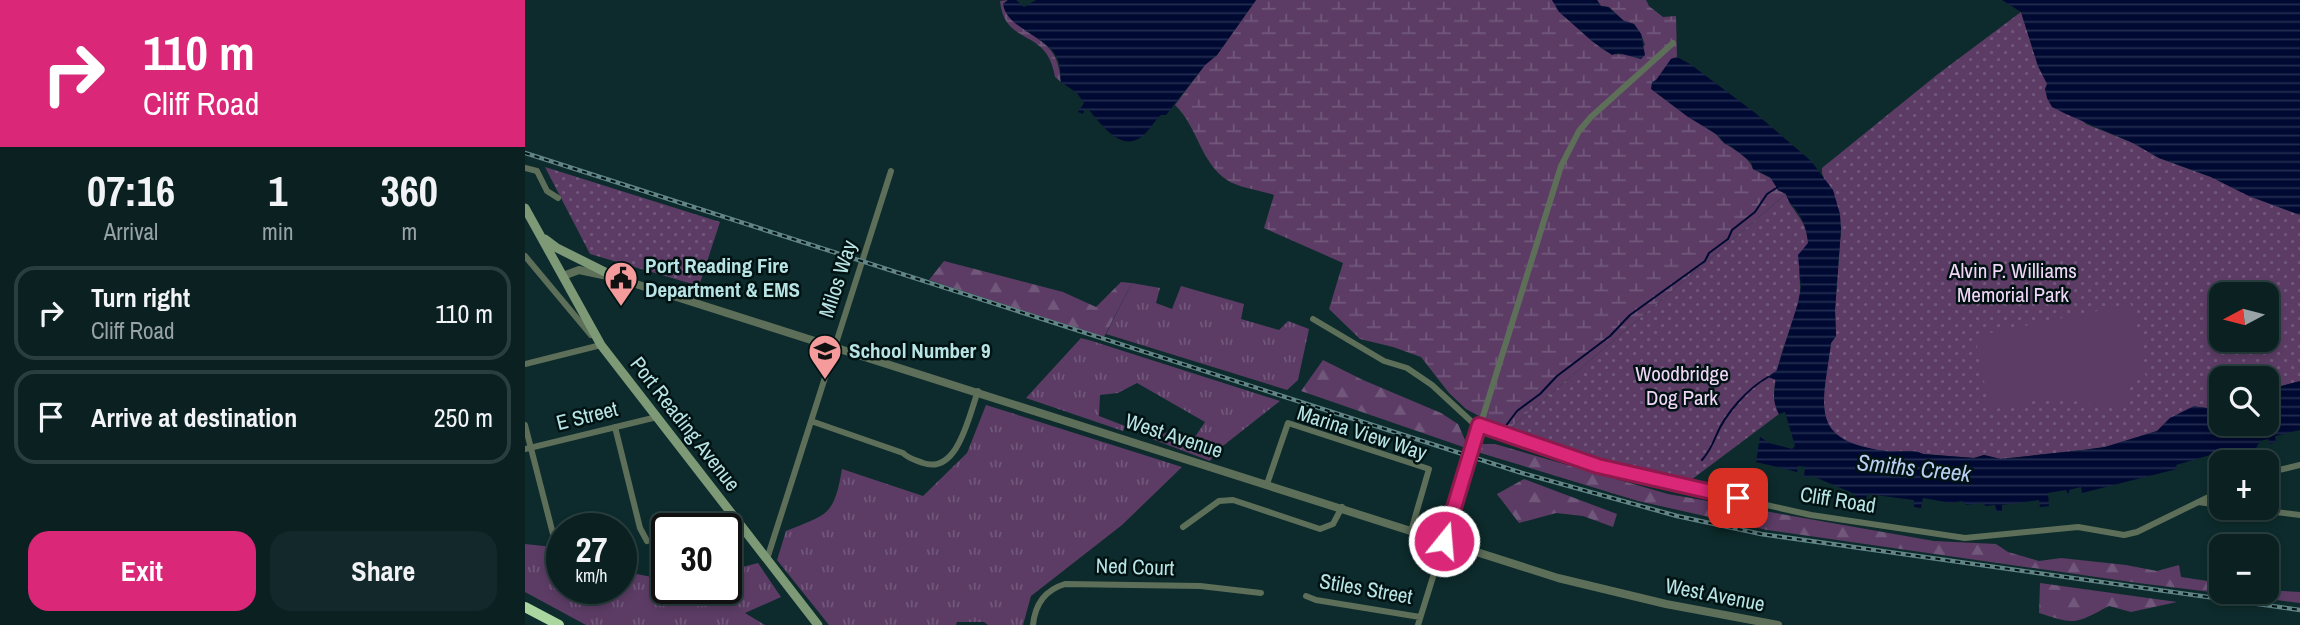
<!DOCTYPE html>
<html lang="en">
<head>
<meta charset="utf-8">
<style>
  :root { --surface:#0a2021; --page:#13282a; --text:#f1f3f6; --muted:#99a3a5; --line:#2a3e3f; --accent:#db2777 }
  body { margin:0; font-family:"Archivo Narrow",sans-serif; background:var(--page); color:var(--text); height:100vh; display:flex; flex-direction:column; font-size:26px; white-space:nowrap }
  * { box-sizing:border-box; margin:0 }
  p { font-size:23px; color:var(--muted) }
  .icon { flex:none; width:38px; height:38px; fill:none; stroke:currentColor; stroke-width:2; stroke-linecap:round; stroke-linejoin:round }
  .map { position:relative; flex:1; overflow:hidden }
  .sheet { display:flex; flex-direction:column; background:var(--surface); width:525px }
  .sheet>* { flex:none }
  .top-card { background:#db2777; color:#fff; overflow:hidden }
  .needle { width:46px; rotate:263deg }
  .controls { position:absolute; left:1684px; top:282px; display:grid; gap:14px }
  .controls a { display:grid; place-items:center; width:70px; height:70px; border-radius:14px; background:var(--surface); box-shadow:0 4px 10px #0003,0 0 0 2px var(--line); font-size:35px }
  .speed { position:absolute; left:21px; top:513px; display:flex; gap:14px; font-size:35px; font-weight:700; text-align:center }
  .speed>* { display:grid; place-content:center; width:91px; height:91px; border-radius:50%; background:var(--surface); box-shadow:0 4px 10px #0003,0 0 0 2px var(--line); line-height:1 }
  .speed small { font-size:18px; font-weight:400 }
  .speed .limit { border:4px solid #111; border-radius:10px; background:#fff; color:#111 }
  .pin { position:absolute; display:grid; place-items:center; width:60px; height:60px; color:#fff; margin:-30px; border-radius:14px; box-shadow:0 4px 10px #0006 }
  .me { position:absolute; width:77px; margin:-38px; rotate:17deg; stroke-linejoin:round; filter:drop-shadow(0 0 5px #0008) }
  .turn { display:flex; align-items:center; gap:24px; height:147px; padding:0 28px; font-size:32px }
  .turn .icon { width:91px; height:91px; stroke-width:2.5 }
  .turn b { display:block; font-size:49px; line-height:60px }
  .eta { display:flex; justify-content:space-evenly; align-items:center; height:119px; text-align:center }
  .eta b { font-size:42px; font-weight:700; line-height:49px }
  .cta { display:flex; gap:14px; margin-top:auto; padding:14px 28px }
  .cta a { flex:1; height:80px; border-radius:21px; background:var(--accent); color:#fff; font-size:28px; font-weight:700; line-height:80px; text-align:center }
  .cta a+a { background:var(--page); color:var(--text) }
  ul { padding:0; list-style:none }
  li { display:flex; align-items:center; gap:21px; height:94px; margin:0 14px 10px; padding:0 14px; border:4px solid var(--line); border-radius:21px }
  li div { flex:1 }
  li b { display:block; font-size:26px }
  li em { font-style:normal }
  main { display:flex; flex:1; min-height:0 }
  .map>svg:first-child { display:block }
  .grass { fill:url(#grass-tufts) }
  .forest { fill:url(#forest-firs) }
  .wetland { fill:url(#wetland-marsh) }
  .park { fill:url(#park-dots); fill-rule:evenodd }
  .garden { fill:#5c3c65 }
  .water { fill:url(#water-rules) }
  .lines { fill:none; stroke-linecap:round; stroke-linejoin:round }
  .stream { stroke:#000932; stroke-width:2 }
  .minor { stroke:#5e6f59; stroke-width:6 }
  .tertiary { stroke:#5e6f59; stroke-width:8 }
  .secondary { stroke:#7d9976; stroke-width:9 }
  .motorway { stroke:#abd69f; stroke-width:10 }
  .rail-casing { stroke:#618586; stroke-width:4.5 }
  .rail { stroke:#011213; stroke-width:2; stroke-dasharray:5; stroke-linecap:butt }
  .route-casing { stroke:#8e194d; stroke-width:18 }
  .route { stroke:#db2777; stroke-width:12 }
  .labels { text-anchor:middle; stroke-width:5; stroke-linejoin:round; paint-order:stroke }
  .poi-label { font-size:21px; font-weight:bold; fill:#b9e4e5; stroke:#011213; text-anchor:start }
  .park-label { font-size:21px; fill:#f1d6f8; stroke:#011213 }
  .street-label { font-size:21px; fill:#b9e4e5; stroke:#011213 }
  .water-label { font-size:23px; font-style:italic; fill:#b9cff2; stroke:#011213 }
</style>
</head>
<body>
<main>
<section class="sheet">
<div class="top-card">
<div class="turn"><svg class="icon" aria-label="right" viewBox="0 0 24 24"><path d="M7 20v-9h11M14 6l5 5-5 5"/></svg><div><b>110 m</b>Cliff Road</div></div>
</div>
<div class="eta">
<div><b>07:16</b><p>Arrival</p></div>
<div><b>1</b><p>min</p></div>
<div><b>360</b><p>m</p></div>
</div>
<ul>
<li><svg class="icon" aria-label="right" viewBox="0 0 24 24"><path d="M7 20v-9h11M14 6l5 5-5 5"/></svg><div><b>Turn right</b><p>Cliff Road</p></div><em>110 m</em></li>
<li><svg class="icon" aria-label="arrive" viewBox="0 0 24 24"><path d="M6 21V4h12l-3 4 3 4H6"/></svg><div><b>Arrive at destination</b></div><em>250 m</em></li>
</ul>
<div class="cta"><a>Exit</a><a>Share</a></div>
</section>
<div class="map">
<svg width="1775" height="625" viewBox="0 0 1775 625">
  <defs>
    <pattern id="grass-tufts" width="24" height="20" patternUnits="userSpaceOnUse" patternTransform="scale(1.75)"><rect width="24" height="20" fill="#5c3c65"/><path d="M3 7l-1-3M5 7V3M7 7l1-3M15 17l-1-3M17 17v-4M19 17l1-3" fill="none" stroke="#71587b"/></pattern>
    <pattern id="forest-firs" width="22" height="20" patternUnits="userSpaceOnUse" patternTransform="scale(1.75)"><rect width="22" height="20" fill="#5c3c65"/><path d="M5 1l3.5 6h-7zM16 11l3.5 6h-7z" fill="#71587b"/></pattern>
    <pattern id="wetland-marsh" width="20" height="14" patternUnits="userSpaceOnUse" patternTransform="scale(1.75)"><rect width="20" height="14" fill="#5c3c65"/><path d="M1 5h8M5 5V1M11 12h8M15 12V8" fill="none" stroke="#71587b"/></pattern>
    <pattern id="park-dots" width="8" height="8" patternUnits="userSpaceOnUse" patternTransform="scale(1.75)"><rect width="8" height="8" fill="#5c3c65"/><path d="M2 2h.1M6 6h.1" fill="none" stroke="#71587b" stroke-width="1.8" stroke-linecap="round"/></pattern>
    <pattern id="water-rules" width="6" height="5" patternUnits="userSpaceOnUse" patternTransform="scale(1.75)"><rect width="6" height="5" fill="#000932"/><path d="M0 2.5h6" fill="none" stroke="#232d50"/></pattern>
  </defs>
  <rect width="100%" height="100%" fill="#0d2b2c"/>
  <path class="grass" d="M607,283l28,5 -4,15 16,6 9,-23 63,18 -3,15 38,11 9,-9 21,8 -11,51 -11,10 -181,-56z
    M556,338l11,3 188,60 -61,48 -9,12 -58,-22 22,-10 19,11 12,-18 -68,-39 -19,10 -18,2 -1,21 26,10 -2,5 -97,-33z
    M461,405l196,62 -60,58 -91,71 -8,29h-35l-4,-3h-27l-1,3h-127l-52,-65 9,-29c42,-17 48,-15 56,-62l81,27 44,-43z
    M0,544l37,4v40h59v-17l46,9v8h43l14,3 7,-21 27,-7 23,34 -36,16 20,12h-179l-61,-33z"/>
  <path class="forest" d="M419,261l119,31 33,15 25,-25 11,1 -28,54 -175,-57z
    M798,360l40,20 78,33 17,11 11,25 -168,-58z
    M954,444h16l173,50 266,47 62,3 12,8 31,9 22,-3 65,7 31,6 22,-6 2,12 40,6v9h45v-2l34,2v11l-162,-20 -371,-53 -129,-29 -164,-50z
    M999,479l93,35 -4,13 -30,-11 -27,-3 -37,10 -22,-29z
    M1515,583l137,19 -46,10 -22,-6c-34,18 -33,19 -70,7z"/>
  <path class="wetland" d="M483,0l-5,4c6,8 14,20 22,26 25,17 33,21 36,52l-6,-5c-8,-51 -50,-29 -55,-76z
    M731,0h296c9,13 48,52 61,54 12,2 22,-4 32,-9l-4,-11 -7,-10 -10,-3 -15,-14 -8,-1 -4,-6h49l3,6 14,11 13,-1 1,41 -6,2 -19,30c20,16 41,30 62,44 5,3 7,9 12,11 10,7 23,13 27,25l21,11 4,10 8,4 -279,237 -41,-22 -17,-16 -28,-36 -28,-10 -33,-8 -31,-30 14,-46 -79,-35 10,-33c-15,-5 -35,-7 -47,-15 -27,-18 -29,-53 -52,-75l30,-40 12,-10z"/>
  <path class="park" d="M1496,12l17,54 10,18 38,40 47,19 26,15 52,19 38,19 51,19v166l-34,9v-12h-45v29l-8,2 -13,-2 -30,11 -13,13 -52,16 -22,3 -83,9 -16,-4 -10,3 -51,-4c-12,-6 -25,-1 -37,-3 -11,-1 -28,-4 -38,-8 -38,-15 -21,-69 -17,-100l5,-7 -1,-26 6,-81 -19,-56v-5l116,-94zM1696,294h45v46h-45z
    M20,167l175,55 -21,64 -109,-32z
    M1261,194c4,16 23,28 22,48 0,9 -7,17 -8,26 -2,8 2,19 -1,32 -7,31 -36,85 -20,114l-92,69 -71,-14 -109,-38z"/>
  <path class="garden" d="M1606,304l5,27 7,1 -4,14 7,32 -16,4 -7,28 -70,-13 -63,13 -15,-74z"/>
  <path class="water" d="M483,0h8l8,7 12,-7h220l-39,55 -12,10 -39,50h-5c-8,7 -12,18 -23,24 -20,11 -39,-18 -50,-30l-4,1 -1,4 -5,-2 6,-9 -7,-10 -16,-11c-1,-7 0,-16 -3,-22 -10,-25 -51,-30 -55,-56z
    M1027,0h45l4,6 7,1 16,14 10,3 7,10 4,21 -4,4 -23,-6 -6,2 -20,-14 -33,-29z
    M1477,0h298v215l-51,-19 -38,-19 -52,-19 -26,-15 -67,-29 -14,-7 -5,-9 -2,-9 2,-5 -9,-18 -17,-54z
    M1152,57l13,7 64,48 57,49 22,29 7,24 1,15 -6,81 1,26 -5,7c-8,64 -24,97 55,108 12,2 25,-3 37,3l51,4 10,-3 17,4 82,-9 22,-3 52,-16 13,-13 24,-12 19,3 8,-2v17h45v-34l34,-9v49l-25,6 1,6 -6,2 -2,-5 -8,2 -5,9 -23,6 1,3 -8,1 -3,-10 -7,2 3,14 -4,1 -4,-12 -34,10 1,4 -95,24 -1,-6 -12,3v7l-3,-7 -18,3 1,13 -9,1 -1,-7 -37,5v6l-5,1 -2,-7 -9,1 -4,-3 -16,2 -4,-4 -11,2 -28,-5 -2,10 -7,-1v-7l-47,-6 -2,14 -12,-1 2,-13 -45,-19 -2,3 -4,-1 1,-10 -7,-1 -1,6 -41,-10 4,-25 9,6 23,6 3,-3 -10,-34 -6,2c-7,-13 -5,-21 -3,-34l-8,-3 9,-7 21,-67 3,-16 -3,-32 10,-12c-1,-10 -4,-21 -9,-29 -5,-8 -11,-11 -13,-20l-8,-4 -8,-13 -17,-8 -2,-7 -19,-15 -7,-3 -7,-9 -30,-18 -37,-28 1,-7 4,-2 15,-21z"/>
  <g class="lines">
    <path class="stream" d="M980,427l12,-16 23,-17 17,-18 53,-40 20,-21 75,-54 4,-8 19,-14 4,-9 23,-18 12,-18 11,-7
      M1177,460c7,-8 10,-14 14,-24 9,-22 31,-47 52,-59"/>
    <path class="minor" d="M0,168l12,3 10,20 11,7
      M0,256l66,79
      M788,319l71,42 23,7 25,17 40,37 13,6 130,43 196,44 154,23 113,-11 46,8 13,-3 84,-41
      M0,364l76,-19 -3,-2
      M286,421l92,32c6,6 13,7 20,10 35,12 46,-48 55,-72
      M0,425l28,109
      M90,427l25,101 7,13
      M0,449l132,-32
      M1741,473l34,-8
      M742,484l21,-61 141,46 -18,62
      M1673,502l23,3
      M1718,508l57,7
      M658,527l36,-26 14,-1 87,29 13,-5 9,-17
      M242,559l124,-388
      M781,596l10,4 104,17
      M508,625c2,-21 12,-35 32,-41l135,2 61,7
      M893,625l143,-459 18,-35 12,-14 82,-74"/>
    <path class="tertiary" d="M38,276l16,-6 38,8 941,300 108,26 112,21"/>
    <path class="secondary" d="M0,208l76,137 217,280
      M20,239l12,9 60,30"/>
    <path class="motorway" d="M0,607l34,18"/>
    <defs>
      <path id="rail" d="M0,153l997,320 155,43 84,18 539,76"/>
    </defs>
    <use href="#rail" class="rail-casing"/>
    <use href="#rail" class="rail"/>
  </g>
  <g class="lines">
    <defs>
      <path id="route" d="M919,541l35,-116 119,41 140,32"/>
    </defs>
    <use href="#route" class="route-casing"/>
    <use href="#route" class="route"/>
  </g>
  <defs>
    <symbol id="civic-pin" viewBox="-11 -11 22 30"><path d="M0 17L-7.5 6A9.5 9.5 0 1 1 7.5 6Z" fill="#f59b9c" stroke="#011213"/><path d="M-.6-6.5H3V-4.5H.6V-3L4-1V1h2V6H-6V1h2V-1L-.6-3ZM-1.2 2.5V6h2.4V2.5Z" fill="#111"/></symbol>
    <symbol id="school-pin" viewBox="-11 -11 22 30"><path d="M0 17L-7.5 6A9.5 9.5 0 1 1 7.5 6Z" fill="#f59b9c" stroke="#011213"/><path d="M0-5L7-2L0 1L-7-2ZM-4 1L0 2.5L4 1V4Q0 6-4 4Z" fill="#111"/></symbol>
  </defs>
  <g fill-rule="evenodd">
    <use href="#civic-pin" x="77" y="259" width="38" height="52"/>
    <use href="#school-pin" x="281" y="332" width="38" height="52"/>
  </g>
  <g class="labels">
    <g class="poi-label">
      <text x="120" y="273">Port Reading Fire<tspan x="120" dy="24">Department &amp; EMS</tspan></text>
      <text x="324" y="358">School Number 9</text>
    </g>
    <g class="park-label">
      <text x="1488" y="278">Alvin P. Williams<tspan x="1488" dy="24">Memorial Park</tspan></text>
      <text x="1157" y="381">Woodbridge<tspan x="1157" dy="24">Dog Park</tspan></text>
    </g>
    <g class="street-label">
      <text transform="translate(313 279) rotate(-72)" y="7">Milos Way</text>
      <text transform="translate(62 416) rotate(-14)" y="7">E Street</text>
      <text transform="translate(160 424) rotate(52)" y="7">Port Reading Avenue</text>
      <text transform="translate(837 433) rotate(18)" y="7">Marina View Way</text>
      <text transform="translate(649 436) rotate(18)" y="7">West Avenue</text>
      <text transform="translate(1313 500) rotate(9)" y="7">Cliff Road</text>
      <text transform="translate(610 567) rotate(2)" y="7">Ned Court</text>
      <text transform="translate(841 589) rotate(10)" y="7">Stiles Street</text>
      <text transform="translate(1190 595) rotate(11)" y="7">West Avenue</text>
    </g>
    <g class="water-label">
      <text transform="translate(1389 468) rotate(6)" y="8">Smiths Creek</text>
    </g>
  </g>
</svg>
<div class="controls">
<a><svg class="needle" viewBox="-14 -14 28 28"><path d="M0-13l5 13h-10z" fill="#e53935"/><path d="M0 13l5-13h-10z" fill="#99a3a5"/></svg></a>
<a><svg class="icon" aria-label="search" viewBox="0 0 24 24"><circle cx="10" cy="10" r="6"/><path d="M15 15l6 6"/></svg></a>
<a>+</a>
<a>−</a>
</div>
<div class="speed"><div>27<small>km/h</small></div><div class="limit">30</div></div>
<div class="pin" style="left:1213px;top:498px;background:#d93025"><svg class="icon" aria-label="arrive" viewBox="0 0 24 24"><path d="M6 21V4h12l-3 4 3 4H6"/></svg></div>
<svg class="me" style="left:919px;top:541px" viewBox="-20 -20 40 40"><circle r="17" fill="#db2777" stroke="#fff" stroke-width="3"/><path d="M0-11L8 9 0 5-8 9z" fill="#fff"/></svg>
</div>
</main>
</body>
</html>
